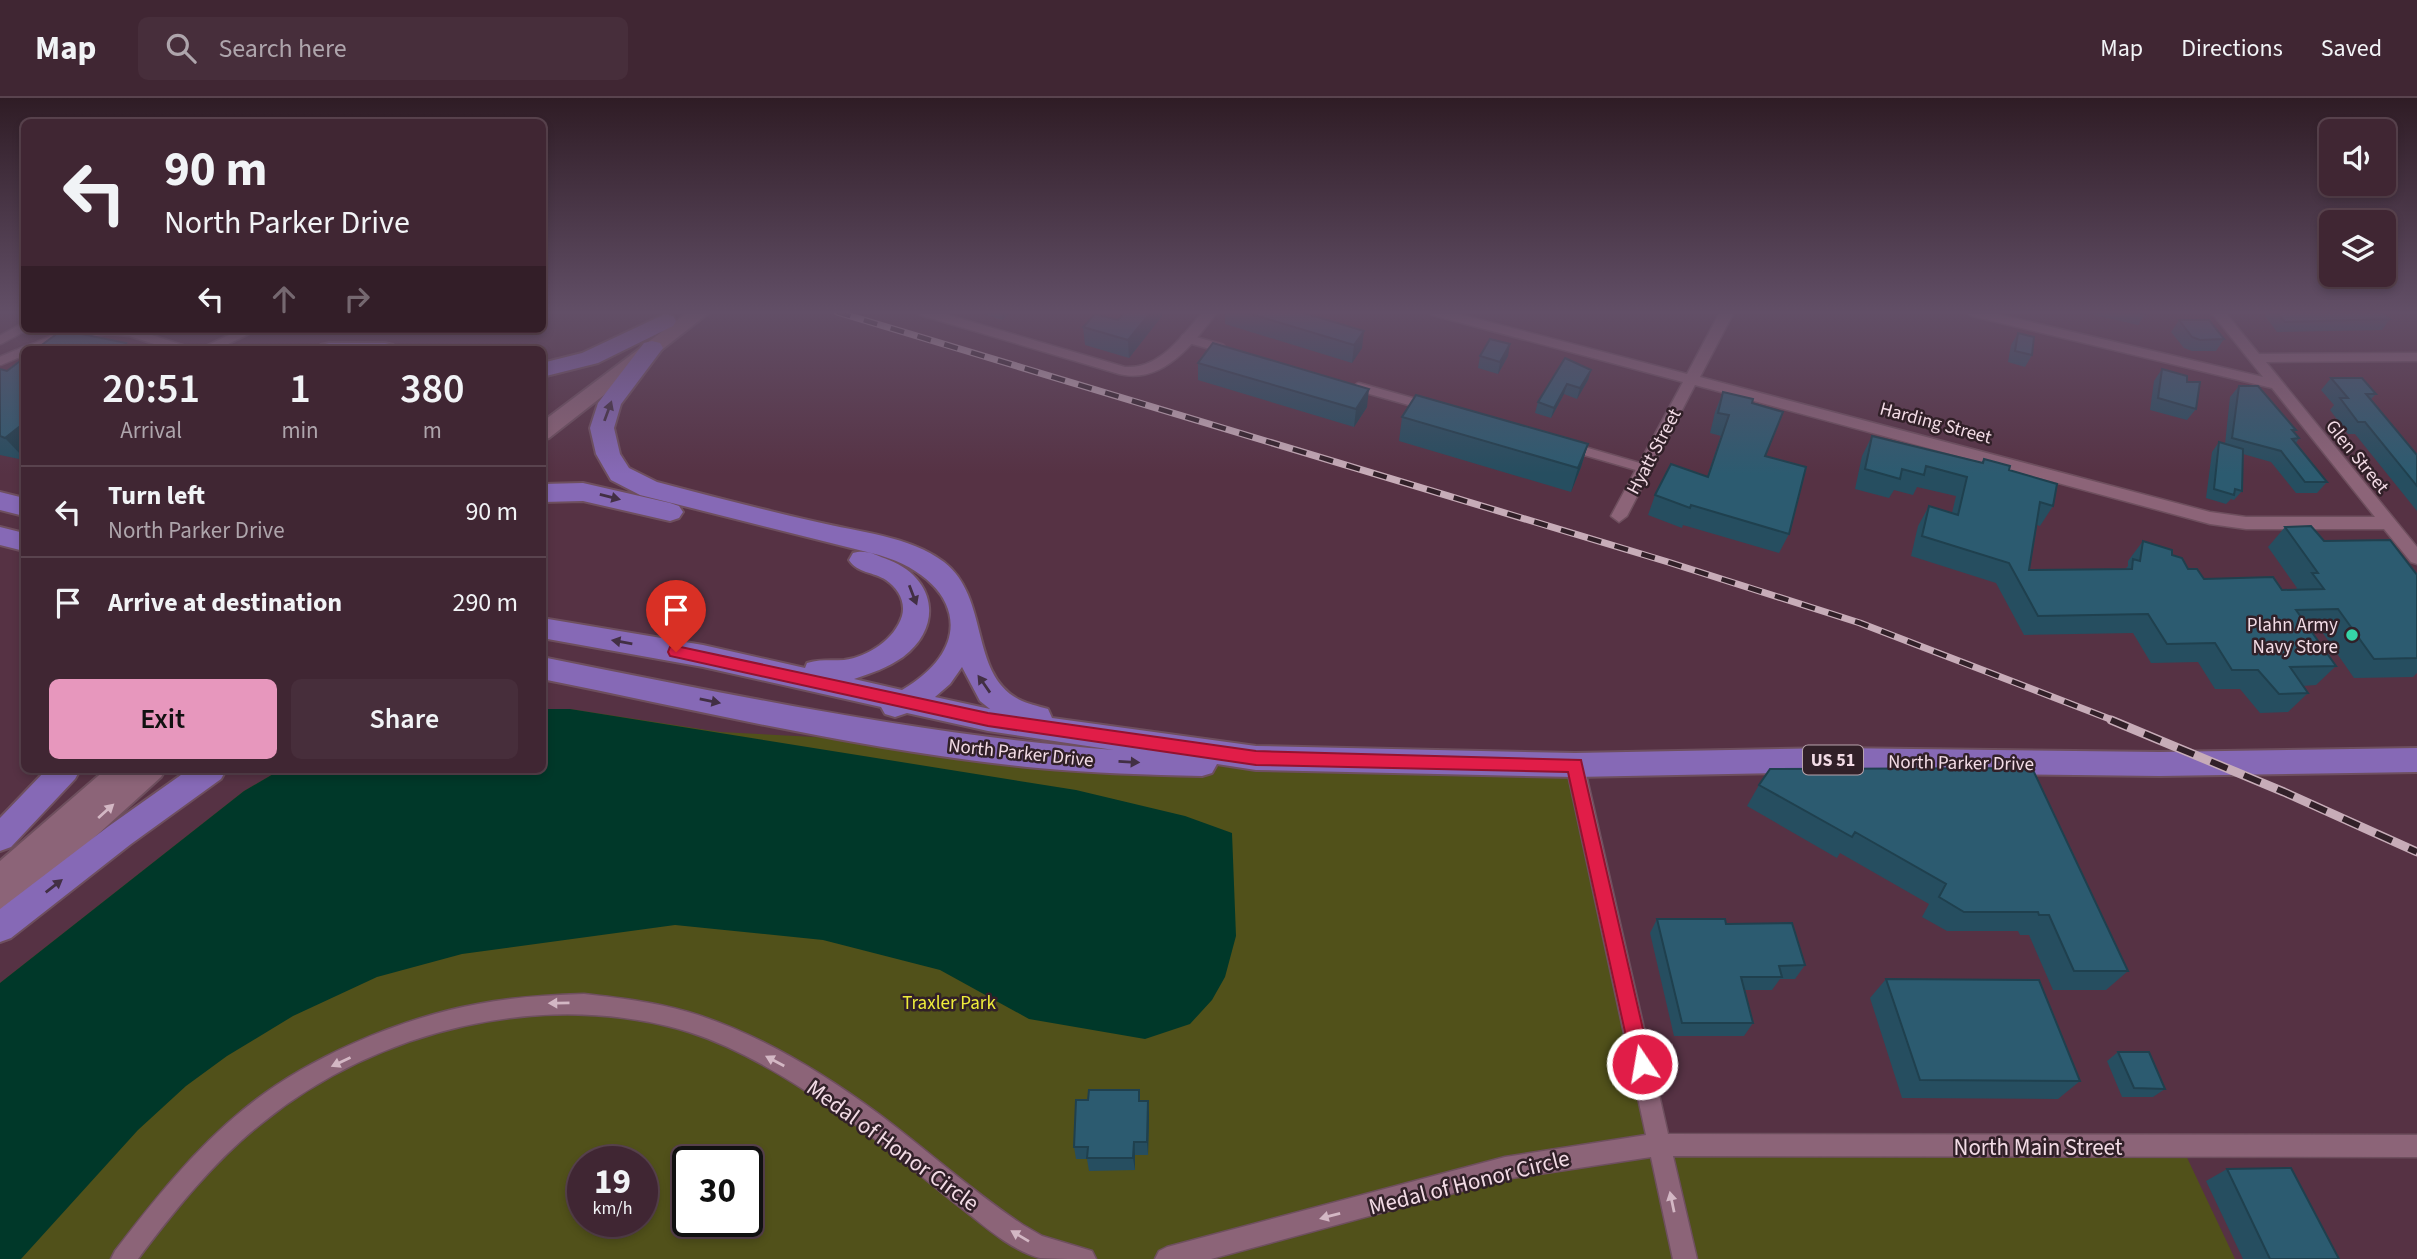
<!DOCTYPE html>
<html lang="en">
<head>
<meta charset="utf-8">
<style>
  :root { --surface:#402633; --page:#472e3b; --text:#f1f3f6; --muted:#aea5ac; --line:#59434e; --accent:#e797bd }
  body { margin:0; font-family:"Source Sans 3",sans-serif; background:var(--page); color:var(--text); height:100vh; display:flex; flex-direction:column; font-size:26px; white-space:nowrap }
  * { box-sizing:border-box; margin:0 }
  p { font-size:23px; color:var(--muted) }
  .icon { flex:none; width:38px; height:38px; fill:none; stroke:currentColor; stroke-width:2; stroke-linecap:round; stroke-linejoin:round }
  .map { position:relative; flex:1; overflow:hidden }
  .side { position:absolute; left:21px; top:248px; width:525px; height:427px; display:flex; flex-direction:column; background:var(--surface); border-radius:10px; box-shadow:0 4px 10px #0003,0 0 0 2px var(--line) }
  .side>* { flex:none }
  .top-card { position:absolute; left:21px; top:21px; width:525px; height:214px; border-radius:10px; box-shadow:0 4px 10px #0003,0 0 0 2px var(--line); background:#402633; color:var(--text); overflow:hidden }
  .fabs { position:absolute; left:2319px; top:21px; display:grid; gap:14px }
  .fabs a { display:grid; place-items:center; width:77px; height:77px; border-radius:10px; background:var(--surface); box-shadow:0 4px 10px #0003,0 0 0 2px var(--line); font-size:35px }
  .speed { position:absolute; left:567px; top:1048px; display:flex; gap:14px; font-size:35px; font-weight:700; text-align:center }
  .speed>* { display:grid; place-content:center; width:91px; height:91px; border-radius:50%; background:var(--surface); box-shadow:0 4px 10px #0003,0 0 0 2px var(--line); line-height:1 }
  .speed small { font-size:18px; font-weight:400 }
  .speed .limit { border:4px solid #111; border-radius:10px; background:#fff; color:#111 }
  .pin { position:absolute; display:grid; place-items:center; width:60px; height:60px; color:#fff; margin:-72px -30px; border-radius:50% 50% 50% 0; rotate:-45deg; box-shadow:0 0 7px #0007 }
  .pin .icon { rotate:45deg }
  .me { position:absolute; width:77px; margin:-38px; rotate:348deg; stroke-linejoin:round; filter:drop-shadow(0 0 5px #0008) }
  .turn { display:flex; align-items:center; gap:24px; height:147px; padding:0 28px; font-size:32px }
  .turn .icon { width:91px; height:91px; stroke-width:2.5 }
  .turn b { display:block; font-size:49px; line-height:60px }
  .lanes { display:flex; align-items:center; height:66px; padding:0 28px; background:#0003; justify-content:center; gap:35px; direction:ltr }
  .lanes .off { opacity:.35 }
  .eta { display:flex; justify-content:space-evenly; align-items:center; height:119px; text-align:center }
  .eta b { font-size:42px; font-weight:600; line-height:49px }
  .button { display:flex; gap:14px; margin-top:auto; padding:14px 28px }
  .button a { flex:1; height:80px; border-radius:10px; background:var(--accent); color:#111; font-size:28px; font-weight:600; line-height:80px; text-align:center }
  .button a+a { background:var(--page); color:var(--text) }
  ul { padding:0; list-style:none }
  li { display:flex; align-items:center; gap:21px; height:91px; padding:0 28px; border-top:2px solid var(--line) }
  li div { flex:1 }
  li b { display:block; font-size:26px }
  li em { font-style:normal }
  header { display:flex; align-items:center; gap:42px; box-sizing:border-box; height:98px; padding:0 35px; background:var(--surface); border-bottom:2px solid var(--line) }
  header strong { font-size:33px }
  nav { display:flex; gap:38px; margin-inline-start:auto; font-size:24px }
  .search { width:490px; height:63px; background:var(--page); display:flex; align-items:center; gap:18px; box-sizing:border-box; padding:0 24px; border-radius:10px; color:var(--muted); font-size:26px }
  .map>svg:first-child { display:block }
  .green { fill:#51511a; fill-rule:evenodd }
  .water { fill:#003829 }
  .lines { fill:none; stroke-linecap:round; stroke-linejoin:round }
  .lane-casing { stroke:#6e4f5e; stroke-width:11 }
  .street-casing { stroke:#6e4f5e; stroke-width:3 }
  .secondary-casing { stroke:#6e4f5e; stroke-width:4 }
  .primary-casing { stroke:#6e4f5e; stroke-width:4 }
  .lane { stroke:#8c6478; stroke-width:8 }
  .street { fill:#8c6478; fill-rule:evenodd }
  .secondary { fill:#8c6478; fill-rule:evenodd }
  .primary { fill:#8669b6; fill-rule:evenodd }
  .rail-far1-casing { stroke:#c7acb8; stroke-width:7 }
  .rail-casing { stroke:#c7acb8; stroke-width:9 }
  .rail-far1 { stroke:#312028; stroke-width:4.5; stroke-dasharray:14; stroke-linecap:butt }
  .rail { stroke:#312028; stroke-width:6; stroke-dasharray:18; stroke-linecap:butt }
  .wall { fill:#264e60 }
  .shaded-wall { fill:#1f404e }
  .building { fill:#2c5b70; stroke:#1f404e; stroke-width:2 }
  .oneway { fill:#422f44 }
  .oneway2 { fill:#d3b7c4 }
  .route { fill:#e11d48; stroke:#92132f; stroke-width:2 }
  .poi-dot { fill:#36d4a7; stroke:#312028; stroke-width:2.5 }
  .labels { text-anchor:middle; stroke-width:5; stroke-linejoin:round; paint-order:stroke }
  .shield { fill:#312028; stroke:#b8a3ac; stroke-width:2 }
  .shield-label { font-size:18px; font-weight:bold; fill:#f2dbe5 }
  .street-label { font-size:19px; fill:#f2dbe5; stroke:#312028 }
  .poi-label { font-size:19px; fill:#f2dbe5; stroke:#312028; text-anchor:end }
  .park-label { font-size:19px; fill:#efed3b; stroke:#312028 }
  .near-street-label { font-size:23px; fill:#f2dbe5; stroke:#312028 }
</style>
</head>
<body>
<header>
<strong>Map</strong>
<div class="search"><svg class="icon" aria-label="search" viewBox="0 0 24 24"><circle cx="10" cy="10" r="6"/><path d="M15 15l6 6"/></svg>Search here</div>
<nav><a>Map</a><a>Directions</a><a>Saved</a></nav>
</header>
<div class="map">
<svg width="2417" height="1161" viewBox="0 0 2417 1161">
  <rect width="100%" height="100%" fill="#563244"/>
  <path class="green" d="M543,611h27l150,23 229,12 217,20 409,1 85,380 522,2 53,112h-2235v-276l244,-192 36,-21h262zM583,1064h59v60h-59zM688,1064h59v60h-59z"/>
  <path class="water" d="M543,611h27l506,81 109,26 47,17 4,103 -11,41 -13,23 -22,24 -45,15 -116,-20 -89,-49 -117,-30 -148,-15 -213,29 -85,23 -84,39 -66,40 -41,30 -48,44 -117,129h-21v-276l244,-192 36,-21h262z"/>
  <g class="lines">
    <defs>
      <path id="lane" d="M69,238l38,-6 23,2 55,18
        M1185,240l36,10
        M0,242l24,-13
        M28,252l24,-10
        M207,252l43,-21
        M0,263l24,-10
        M1359,289l64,18
        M1574,350l69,20"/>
      <path id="street" d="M918,214h20l187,55c36,2 56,-31 78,-55h14c-23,31 -54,73 -98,62l-199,-59z
        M1430,214h21l236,62 33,-62h14l-34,65 510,135 36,5h129l-103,-129 -300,-72 -7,-4h23l275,65 -52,-65h14l34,42 158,-1v8l-151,1 151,185v17l-6,-2 -27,-33h-138l-36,-5 -515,-139 -68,131 -8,6 -8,-6 72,-134 -251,-67z
        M1575,659l7,3 2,5 84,369 749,1v22l-744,-1 24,103h-24l-22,-102 -146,22 -294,80h-56l4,-8 8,-4 338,-90 141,-22 -80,-370 2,-5z
        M584,896c35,4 70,8 104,18 68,20 135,61 192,103 48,36 93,77 143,110l19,11 50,15 4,8c-17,0 -40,0 -56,-1 -26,-7 -50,-27 -71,-44 -41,-31 -80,-67 -123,-96 -49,-34 -101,-68 -157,-86 -143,-44 -312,-3 -427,91 -48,38 -87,87 -124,136h-27l4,-8c39,-51 79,-101 128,-141 61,-51 157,-92 235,-106 35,-7 70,-9 106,-10z"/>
      <path id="secondary" d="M688,214h22l-161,126 -7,2v-18z
        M105,672h60l-4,7 -151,137 -10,3v-56z"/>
      <path id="primary" d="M665,216l8,2 3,5 -3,5 -75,37 -56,14v-14l40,-10z
        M652,243l8,2 3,5 -42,56 -7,24 6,26 9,14 28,14c53,14 107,28 160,40 41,10 93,14 127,40 46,36 25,110 74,137 9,5 20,7 30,10l4,9 204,28 319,7 259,-5 326,4 257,-4v24l-257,4 -326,-4 -259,5 -319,-7 -39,-6 -5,9 -10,3c-55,-1 -109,-3 -164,-8 -167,-16 -332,-56 -496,-89v-22c190,38 379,78 572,93l-126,-19 -81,-18 -12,4 -10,-3 -4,-7 -178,-40 -161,-29v-20l161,27 102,23 2,-5c13,-4 24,-2 37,-3 24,-3 51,-21 58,-44 4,-14 -4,-28 -16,-36 -12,-8 -29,-7 -37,-20l4,-7c13,-4 23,2 36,7 46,18 55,66 14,97 -16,11 -31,16 -49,22l48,11c79,-46 55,-112 -23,-135l-239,-60 -29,-15 -15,-26 -6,-26 8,-25 46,-60zM962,569l18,34 10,8 -55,-12 15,-13z
        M329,245h56l8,2 3,5h-78l3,-5z
        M583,385l87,20 9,3 4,6 -4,6 -9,3 -87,-20 -41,1v-18z
        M0,394l24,6v18l-24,-6z
        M0,429l24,6v18l-24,-6z
        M46,672h34l-5,9 -64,68 -11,4v-33z
        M188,672h38l-5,9 -90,65 -120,94 -11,4v-33l109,-83z"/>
    </defs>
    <use href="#lane" class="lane-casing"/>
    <use href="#street" class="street-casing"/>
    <use href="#secondary" class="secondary-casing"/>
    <use href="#primary" class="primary-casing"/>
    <use href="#lane" class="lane"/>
    <use href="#street" class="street"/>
    <use href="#secondary" class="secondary"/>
    <use href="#primary" class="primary"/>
    <defs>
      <path id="rail-far1" d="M837,214l831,250 192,61 255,98"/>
      <path id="rail" d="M2111,622l173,72 133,60"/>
    </defs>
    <use href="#rail-far1" class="rail-far1-casing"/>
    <use href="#rail" class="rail-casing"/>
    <use href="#rail-far1" class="rail-far1"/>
    <use href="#rail" class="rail"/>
  </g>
  <path class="wall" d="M0,214h19l-5,3z
    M984,214h27l-9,8 -18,-6z
    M1125,214h37v4l-33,42 -44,-13 -2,-18 35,-7z
    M1225,214h84v2l53,34 -10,15 -127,-39z
    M2091,214h54v2l-7,11 -48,-11z
    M2268,214h9l113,7 -8,11 -105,2 -12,-16z
    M2179,222l45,19 -8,12h-24l-8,-3 -13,-16z
    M2018,235l14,22 -7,12 -17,-5 3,-17z
    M1480,258h28l-10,18 -20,-6z
    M24,260v102l-24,-5v-86l7,2z
    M1565,260l26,12 -3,10 -11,19 -13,-5 -13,24 -16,-5 3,-11z
    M1198,265l169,44 -13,20 -156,-47z
    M2162,271l25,13 9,27 -9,11 -37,-10 4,-29z
    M2331,280l45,16 -5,5 46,56v56l-62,-77h-7l-18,-24 4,-5 -13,-15z
    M2239,288l57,44 -2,2 5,6 -3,5 31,39 -10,11h-21l-25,-31 -28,-8 -1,37 -8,9 -3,-1 -5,5 -20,-6 6,-46 7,-10 6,2 5,-47z
    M1723,294l29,11 13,53 24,78 -10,19 -96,-28 -1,3 -34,-13 7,-20 52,-18 14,-41 -11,-3 5,-21z
    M1402,319l186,27 -7,23 -10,25 -172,-51z
    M1872,338l109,27 3,-4 25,11 44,36 -13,20 -3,-1 -8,45 96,-1 3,-3v-5l15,-20 29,14 16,14 16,10 78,11 14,-1 1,-1 -29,-41 17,-20 132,48v98l-4,4 -59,1 -34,-49h-11l27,37 -20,19 -14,1 6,7 -20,19 -28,1 -20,-24h-25l-17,-27 -47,1 -18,-30 -109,2 -28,-52 -85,-27 7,-30 11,-20 23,7 4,-17 -39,-9 -4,8 -19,-5 -5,8 -34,-9 7,-33z
    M2032,670l96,203 -22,19h-53l-24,-55h-9l-2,-4h-71l-25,-14 7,-13 -89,-51 -3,5 -90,-52 12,-21z
    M1657,821l69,5 79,41 -10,14h-15l-8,11h-28l9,33 -9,13h-70l-24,-103z
    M1886,881l194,102 -22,18 -156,-1 -32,-100z
    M2118,954l47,37 -12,8h-31l-15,-36z
    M1140,1003l9,13 -1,41h-13v15l-46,1 -2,-12h-11l-2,-12z
    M2227,1071l112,90h-96l-37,-78z"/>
  <path class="shaded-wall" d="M1001,214h10l-9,8z
    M1151,214h11v4l-33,42 -1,-18z
    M1364,233l-2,17 -10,15 2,-18z
    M126,245l5,7h-14z
    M1510,246l-2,12 -10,18 2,-12z
    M1591,272l-3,10 -11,19 3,-11z
    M1567,286l-3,10 -13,24 3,-10z
    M1369,291l-2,18 -13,20 2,-18z
    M24,325v35l-19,-20z
    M1588,346l-7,23 -10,25 7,-24z
    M1148,1003l1,13 -1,41 -1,-13z
    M1134,1044l1,13v15l-2,-12z"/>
  <path class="building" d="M1125,214h26l-23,28 -45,-13 12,-13 23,6z
    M1244,214h60v1l60,18 -10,14z
    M2133,214h12v2z
    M2277,214h106l7,7 -105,3z
    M2179,222h30l15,19 -24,1 -8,-3z
    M62,232l64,13 -9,7h-82z
    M2018,235l16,4 -2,18 -17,-4z
    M1490,241l20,5 -10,18 -20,-6z
    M1213,245l156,46 -13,20 -158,-46z
    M24,260v65l-19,15 -5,-2v-67l7,2z
    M1565,260l26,12 -11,18 -13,-4 -13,24 -16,-6z
    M2162,271l25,7v6h13l-4,27 -38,-11z
    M2331,280h31l14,16h-10l51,61v31l-52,-64h-7l-18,-24h8z
    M2239,288h19l38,44h-4l7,8 -7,1 35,43h-22l-24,-31 -49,-13z
    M1723,294l30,7 -1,4 31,9 -18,44 41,11 -17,67 -98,-29 -1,3 -35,-13 16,-31 37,13 21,-62 -11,-2z
    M1416,297l172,49 -10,24 -176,-51z
    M1872,338l111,27 1,-4 26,7 -1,4 48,14 -4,22 -13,-4 -11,68 103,-1 1,-10 7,2 3,-20 29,9v5l10,3 6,11h9l7,10 69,-2 9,13 42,-1 -12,-16h6l-33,-46 26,-1 13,15 66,-1 27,35v83l-43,1 -36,-50 -42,1 40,56 -46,1 18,26 -29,1 -21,-24h-26l-17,-27 -48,1 -19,-30 -110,2 -29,-53 -87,-27 7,-30 29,9 9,-38 -41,-11 -2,9 -22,-6 -2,10 -35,-10z
    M2219,344l24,7 -1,42 -7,-2 -1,6 -20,-6z
    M2032,670l96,203h-54l-25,-56h-10l-1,-3h-74l-25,-15 7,-13 -91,-52 -3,5 -93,-52 11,-16z
    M1657,821h68l1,5 66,-1 13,42 -26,1 3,11h-41l12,46h-71z
    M1886,881l153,1 41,101 -160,-1z
    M2118,954h31l16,37 -31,-1z
    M1089,992h50v11h9l-1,41h-13l-1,16h-46l1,-11h-14l2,-47h12z
    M2291,1070l48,91h-69l-43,-90z"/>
  <defs><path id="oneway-solid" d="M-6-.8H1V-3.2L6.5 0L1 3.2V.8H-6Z" transform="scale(1.75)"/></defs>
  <g class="oneway">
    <use href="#oneway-solid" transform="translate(608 313) rotate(-70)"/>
    <use href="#oneway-solid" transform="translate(610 399) rotate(14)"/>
    <use href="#oneway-solid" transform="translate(913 497) rotate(69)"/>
    <use href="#oneway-solid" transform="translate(622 544) rotate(-170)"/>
    <use href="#oneway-solid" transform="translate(984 586) rotate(-125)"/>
    <use href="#oneway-solid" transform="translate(710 603) rotate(11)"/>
    <use href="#oneway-solid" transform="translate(1129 664) rotate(3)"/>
    <use href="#oneway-solid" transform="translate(54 788) rotate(-38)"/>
  </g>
  <g class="oneway2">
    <use href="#oneway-solid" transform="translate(106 713) rotate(-42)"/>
    <use href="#oneway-solid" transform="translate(559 905) rotate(179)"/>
    <use href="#oneway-solid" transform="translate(775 963) rotate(-152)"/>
    <use href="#oneway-solid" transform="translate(341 964) rotate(155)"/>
    <use href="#oneway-solid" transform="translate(1672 1104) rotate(-102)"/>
    <use href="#oneway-solid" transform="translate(1330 1118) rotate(165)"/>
    <use href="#oneway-solid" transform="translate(1020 1138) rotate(-149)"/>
  </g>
  <linearGradient id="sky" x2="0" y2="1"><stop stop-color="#2f1c25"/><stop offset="0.57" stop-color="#624f67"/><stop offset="1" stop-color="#624f67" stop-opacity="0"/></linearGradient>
  <rect width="2417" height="376" fill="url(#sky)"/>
  <path class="route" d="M676,548l312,67 268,38 325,9 70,304 -3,6 -6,3 -7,-3 -3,-6 -64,-292 -312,-7 -268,-39 -318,-70 -2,-4 2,-5z"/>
  <circle class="poi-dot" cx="2352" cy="537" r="7"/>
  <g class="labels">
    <rect class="shield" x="1803" y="647.5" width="60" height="29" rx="5"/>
    <g class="shield-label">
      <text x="1833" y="668">US 51</text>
    </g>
    <g class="street-label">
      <text transform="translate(1936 324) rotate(15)" y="7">Harding Street</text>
      <text transform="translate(1653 353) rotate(-62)" y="7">Hyatt Street</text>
      <text transform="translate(2358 358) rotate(51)" y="7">Glen Street</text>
      <text transform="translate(1021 654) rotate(6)" y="7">North Parker Drive</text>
      <text transform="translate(1961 664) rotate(1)" y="7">North Parker Drive</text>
    </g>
    <g class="poi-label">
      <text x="2338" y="533">Plahn Army<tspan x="2338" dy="22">Navy Store</tspan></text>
    </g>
    <g class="park-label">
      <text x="949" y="911">Traxler Park</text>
    </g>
    <g class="near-street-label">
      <text transform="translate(893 1047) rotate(36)" y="8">Medal of Honor Circle</text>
      <text x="2038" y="1057">North Main Street</text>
      <text transform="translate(1469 1084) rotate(-14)" y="8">Medal of Honor Circle</text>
    </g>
  </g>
</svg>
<div class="fabs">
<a><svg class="icon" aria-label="sound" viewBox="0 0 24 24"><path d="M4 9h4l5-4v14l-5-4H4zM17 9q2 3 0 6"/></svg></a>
<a><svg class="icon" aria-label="layers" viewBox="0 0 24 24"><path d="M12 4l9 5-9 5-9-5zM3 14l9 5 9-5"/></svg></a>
</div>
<div class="speed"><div>19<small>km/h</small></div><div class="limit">30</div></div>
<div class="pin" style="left:676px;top:554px;background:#d93025"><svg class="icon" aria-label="arrive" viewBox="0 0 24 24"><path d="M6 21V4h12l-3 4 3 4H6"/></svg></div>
<svg class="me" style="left:1642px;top:966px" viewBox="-20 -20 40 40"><circle r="17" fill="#e11d48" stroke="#fff" stroke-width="3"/><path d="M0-11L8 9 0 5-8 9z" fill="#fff"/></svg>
<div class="top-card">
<div class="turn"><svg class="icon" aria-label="left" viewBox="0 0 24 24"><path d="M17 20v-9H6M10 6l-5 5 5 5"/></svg><div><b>90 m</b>North Parker Drive</div></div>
<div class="lanes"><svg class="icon" aria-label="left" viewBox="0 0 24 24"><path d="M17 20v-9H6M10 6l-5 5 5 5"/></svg><svg class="icon off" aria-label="ahead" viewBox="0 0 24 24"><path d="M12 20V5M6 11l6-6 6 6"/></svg><svg class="icon off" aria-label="right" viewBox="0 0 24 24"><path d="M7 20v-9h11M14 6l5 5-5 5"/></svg></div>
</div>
<section class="side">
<div class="eta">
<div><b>20:51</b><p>Arrival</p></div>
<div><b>1</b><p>min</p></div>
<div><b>380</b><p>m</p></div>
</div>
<ul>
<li><svg class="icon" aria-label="left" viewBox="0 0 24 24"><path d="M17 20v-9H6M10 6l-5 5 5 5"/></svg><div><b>Turn left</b><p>North Parker Drive</p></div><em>90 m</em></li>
<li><svg class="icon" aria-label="arrive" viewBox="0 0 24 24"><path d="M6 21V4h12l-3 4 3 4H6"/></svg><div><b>Arrive at destination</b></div><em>290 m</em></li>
</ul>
<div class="button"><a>Exit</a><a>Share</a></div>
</section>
</div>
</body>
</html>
